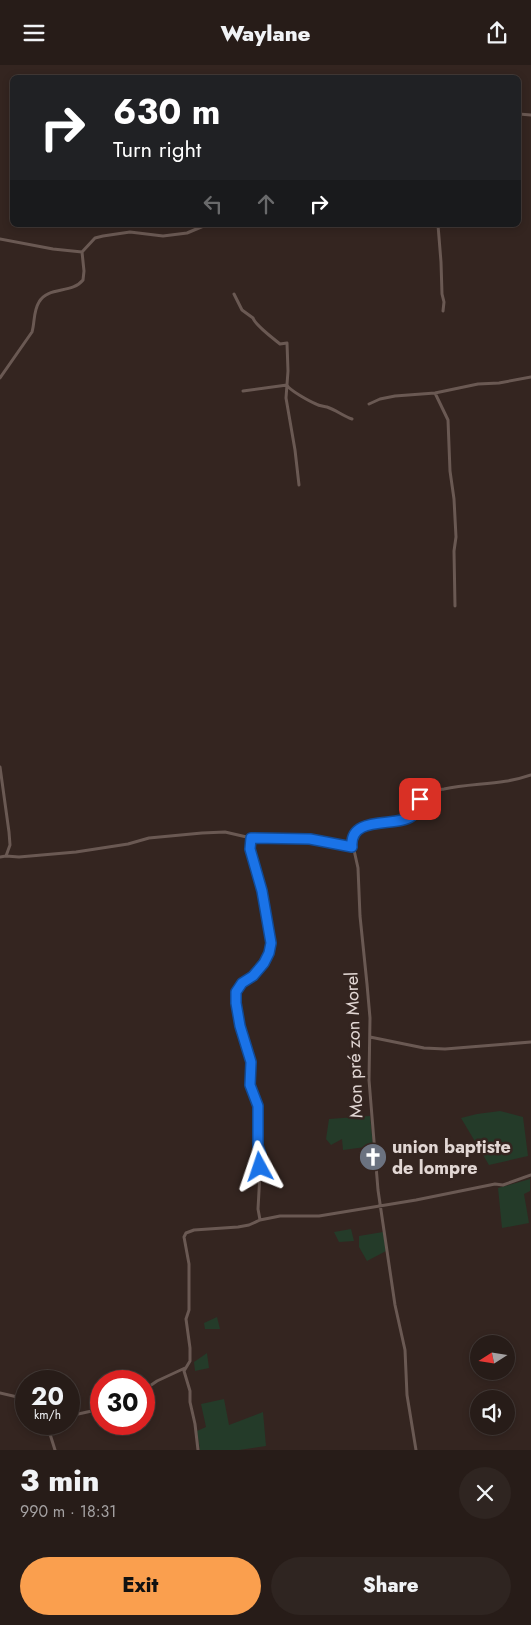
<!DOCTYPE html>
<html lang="en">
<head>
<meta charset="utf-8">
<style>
  :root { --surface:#271c18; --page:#2f2521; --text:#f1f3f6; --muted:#a4a1a2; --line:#433a37; --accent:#fa9f4e }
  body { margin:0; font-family:Jost,sans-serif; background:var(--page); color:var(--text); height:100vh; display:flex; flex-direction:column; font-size:19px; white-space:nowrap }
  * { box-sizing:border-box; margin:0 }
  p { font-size:16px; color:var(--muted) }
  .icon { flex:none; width:28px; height:28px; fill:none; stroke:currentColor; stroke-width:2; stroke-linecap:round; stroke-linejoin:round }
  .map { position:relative; height:1385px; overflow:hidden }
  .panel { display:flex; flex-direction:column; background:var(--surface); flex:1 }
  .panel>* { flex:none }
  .banner { position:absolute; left:10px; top:10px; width:511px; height:152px; border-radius:8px; box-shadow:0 2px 8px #0003,0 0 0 1px var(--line); background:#202124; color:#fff; overflow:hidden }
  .needle { width:32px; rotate:258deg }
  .buttons { position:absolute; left:470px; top:1270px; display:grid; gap:10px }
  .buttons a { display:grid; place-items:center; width:45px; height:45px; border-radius:50%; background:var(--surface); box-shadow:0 2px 8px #0003,0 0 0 1px var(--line); font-size:25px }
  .speed { position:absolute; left:15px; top:1305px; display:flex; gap:10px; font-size:25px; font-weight:700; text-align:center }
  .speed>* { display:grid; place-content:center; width:65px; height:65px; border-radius:50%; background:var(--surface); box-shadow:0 2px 8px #0003,0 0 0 1px var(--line); line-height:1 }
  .speed small { font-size:12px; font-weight:400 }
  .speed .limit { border:8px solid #d22; background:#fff; color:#111 }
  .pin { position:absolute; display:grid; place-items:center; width:42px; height:42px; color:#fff; margin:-21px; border-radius:10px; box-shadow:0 2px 8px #0006 }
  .me { position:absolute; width:55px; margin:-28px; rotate:355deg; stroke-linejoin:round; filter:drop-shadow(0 0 4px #0008) }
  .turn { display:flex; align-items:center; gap:18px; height:105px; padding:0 20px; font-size:22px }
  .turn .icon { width:65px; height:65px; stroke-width:2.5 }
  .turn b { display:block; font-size:35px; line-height:42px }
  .lanes { display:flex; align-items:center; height:48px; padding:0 20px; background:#0003; justify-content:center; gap:25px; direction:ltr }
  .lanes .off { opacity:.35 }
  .round { display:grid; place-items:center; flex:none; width:52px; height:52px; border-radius:26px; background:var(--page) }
  .headline { display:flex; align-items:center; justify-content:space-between; height:85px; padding:0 20px }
  h1 { font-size:30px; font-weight:800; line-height:38px }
  .button { display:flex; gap:10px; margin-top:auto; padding:10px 20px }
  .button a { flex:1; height:58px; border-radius:30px; background:var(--accent); color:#111; font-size:20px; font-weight:800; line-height:58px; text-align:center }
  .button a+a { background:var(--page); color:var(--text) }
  header { display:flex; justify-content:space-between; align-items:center; height:65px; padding:0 20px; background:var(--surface); font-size:22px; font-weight:800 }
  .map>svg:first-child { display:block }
  .green { fill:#243b29 }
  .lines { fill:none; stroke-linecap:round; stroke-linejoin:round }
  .minor { stroke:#6a5953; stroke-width:3 }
  .route-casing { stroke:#114b97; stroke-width:12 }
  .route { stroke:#1a73e8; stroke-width:9 }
  .labels { text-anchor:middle; stroke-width:5; stroke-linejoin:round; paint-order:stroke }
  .street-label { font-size:18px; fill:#e2d7d4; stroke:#342520 }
  .poi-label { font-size:18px; font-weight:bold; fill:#e2d7d4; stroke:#342520; text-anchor:start }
</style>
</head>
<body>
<header><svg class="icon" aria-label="menu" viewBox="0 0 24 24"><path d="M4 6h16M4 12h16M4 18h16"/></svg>Waylane<svg class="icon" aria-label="share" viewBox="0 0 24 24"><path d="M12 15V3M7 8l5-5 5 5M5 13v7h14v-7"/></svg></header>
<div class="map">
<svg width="531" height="1385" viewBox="0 0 531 1385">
  <rect width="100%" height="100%" fill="#342520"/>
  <path class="green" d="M500,1046l23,6 5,39 -39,9 -28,-47 16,-4z
    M370,1051l3,30 -30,4 -1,-11 -11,6 -5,-6 3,-20z
    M530,1114v12l-6,3 5,29 -27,5 -4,-40z
    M351,1164l3,12 -15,1 -5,-10z
    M383,1167l3,19 -19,10 -8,-14v-11z
    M217,1252l3,12h-15l-1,-6z
    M207,1288l2,15 -14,3 -1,-9z
    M224,1334l5,26 34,-13 3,34 -27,4h-39l-3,-19 9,-4 -5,-23z"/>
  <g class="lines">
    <path class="minor" d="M519,49l12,1
      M438,160l3,37 1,32 2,8 -1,9
      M0,174l53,10 29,3 13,-14 8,-2 27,-4 33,4 24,-3 19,-8
      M234,229l8,16 11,8c2,7 21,21 27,26l7,-1 1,28 -2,27 9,52 4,35
      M0,313l32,-46c3,-10 1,-20 7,-30 9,-16 33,-8 44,-22l1,-9 -2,-19
      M243,326l44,-6c2,5 22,16 29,19 3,2 7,2 11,3 9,3 16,9 25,12
      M435,328l13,27 2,51 4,28 2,38 -2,14 1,55
      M369,339l11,-5 15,-3 40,-3 43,-9 21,-1 32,-6
      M0,702l9,65 1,13 -4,11
      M251,773l-1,11 12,42 9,52 -2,10 -5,10 -11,13 -11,7 -6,9v10l4,24 11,36 -1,24 8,20v40l3,9 -3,54 2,11
      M0,792l6,-1 13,1 57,-5 52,-8 21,-6 53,-5 23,-1 26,6 59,1 42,8
      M370,972l54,11 21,1 86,-7
      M144,1325l13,-9 28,-13
      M0,1328l26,6
      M69,1351l32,-7
      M51,1359l-1,10 5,16
      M198,1385l-3,-26 -5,-22v-11l-6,-20 6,-10v-13l-4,-29 3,-9v-46l-5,-27 2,-4 8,-3 44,-3 11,-2 11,-5 20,-4h39l97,-16 79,-16 8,1 28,-10
      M416,1385l-9,-55 -2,-45 -10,-45 -17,-115 -9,-110 1,-62 -3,-34 -7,-68 -2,-48 -6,-27c15,-26 30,-15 54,-22 13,-4 8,-20 20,-26 5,-2 12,-3 18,-4 29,-6 59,-4 87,-14"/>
  </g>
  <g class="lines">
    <defs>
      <path id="route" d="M260,1102l1,-12 -3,-9v-40l-8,-21 1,-23 -11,-36 -4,-23v-11l6,-9 11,-7 11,-13 5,-10 2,-10 -9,-52 -12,-42 1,-11 59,1 42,8c-3,-33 45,-19 60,-31 5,-4 6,-12 8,-17"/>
    </defs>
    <use href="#route" class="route-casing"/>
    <use href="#route" class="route"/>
  </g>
  <defs>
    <symbol id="church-disc" viewBox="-11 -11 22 22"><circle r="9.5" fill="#6b7280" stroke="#342520"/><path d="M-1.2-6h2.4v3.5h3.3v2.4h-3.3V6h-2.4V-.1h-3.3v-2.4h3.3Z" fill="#fff"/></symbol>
  </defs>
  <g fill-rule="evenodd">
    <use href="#church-disc" x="357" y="1076" width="32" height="32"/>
  </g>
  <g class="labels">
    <g class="street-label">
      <text transform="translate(354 980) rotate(-92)" y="6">Mon pré zon Morel</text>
    </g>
    <g class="poi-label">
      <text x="392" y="1088">union baptiste<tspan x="392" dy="21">de lompre</tspan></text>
    </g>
  </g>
</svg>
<div class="buttons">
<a><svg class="needle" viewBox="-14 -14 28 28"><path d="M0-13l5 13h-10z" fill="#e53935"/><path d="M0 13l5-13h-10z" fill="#a4a1a2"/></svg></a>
<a><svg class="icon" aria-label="sound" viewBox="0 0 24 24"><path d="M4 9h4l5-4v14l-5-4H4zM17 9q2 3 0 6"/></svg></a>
</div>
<div class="speed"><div>20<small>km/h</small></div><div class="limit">30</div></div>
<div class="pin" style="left:420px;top:734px;background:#d93025"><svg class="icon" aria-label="arrive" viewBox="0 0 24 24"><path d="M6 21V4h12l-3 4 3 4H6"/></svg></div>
<svg class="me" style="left:260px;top:1102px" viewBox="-20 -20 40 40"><path d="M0-17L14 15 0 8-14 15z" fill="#1a73e8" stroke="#fff" stroke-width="4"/></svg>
<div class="banner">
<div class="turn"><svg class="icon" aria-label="right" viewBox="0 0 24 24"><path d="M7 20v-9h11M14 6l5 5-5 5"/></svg><div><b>630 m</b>Turn right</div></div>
<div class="lanes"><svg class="icon off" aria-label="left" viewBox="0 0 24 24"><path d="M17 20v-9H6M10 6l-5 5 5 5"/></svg><svg class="icon off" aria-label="ahead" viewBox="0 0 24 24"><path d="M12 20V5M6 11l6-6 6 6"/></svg><svg class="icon" aria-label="right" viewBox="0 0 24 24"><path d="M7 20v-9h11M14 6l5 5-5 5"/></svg></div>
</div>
</div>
<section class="panel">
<div class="headline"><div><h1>3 min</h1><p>990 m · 18:31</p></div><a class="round"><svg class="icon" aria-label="close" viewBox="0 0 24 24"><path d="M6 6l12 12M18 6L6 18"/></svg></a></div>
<div class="button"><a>Exit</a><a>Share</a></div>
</section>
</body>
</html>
